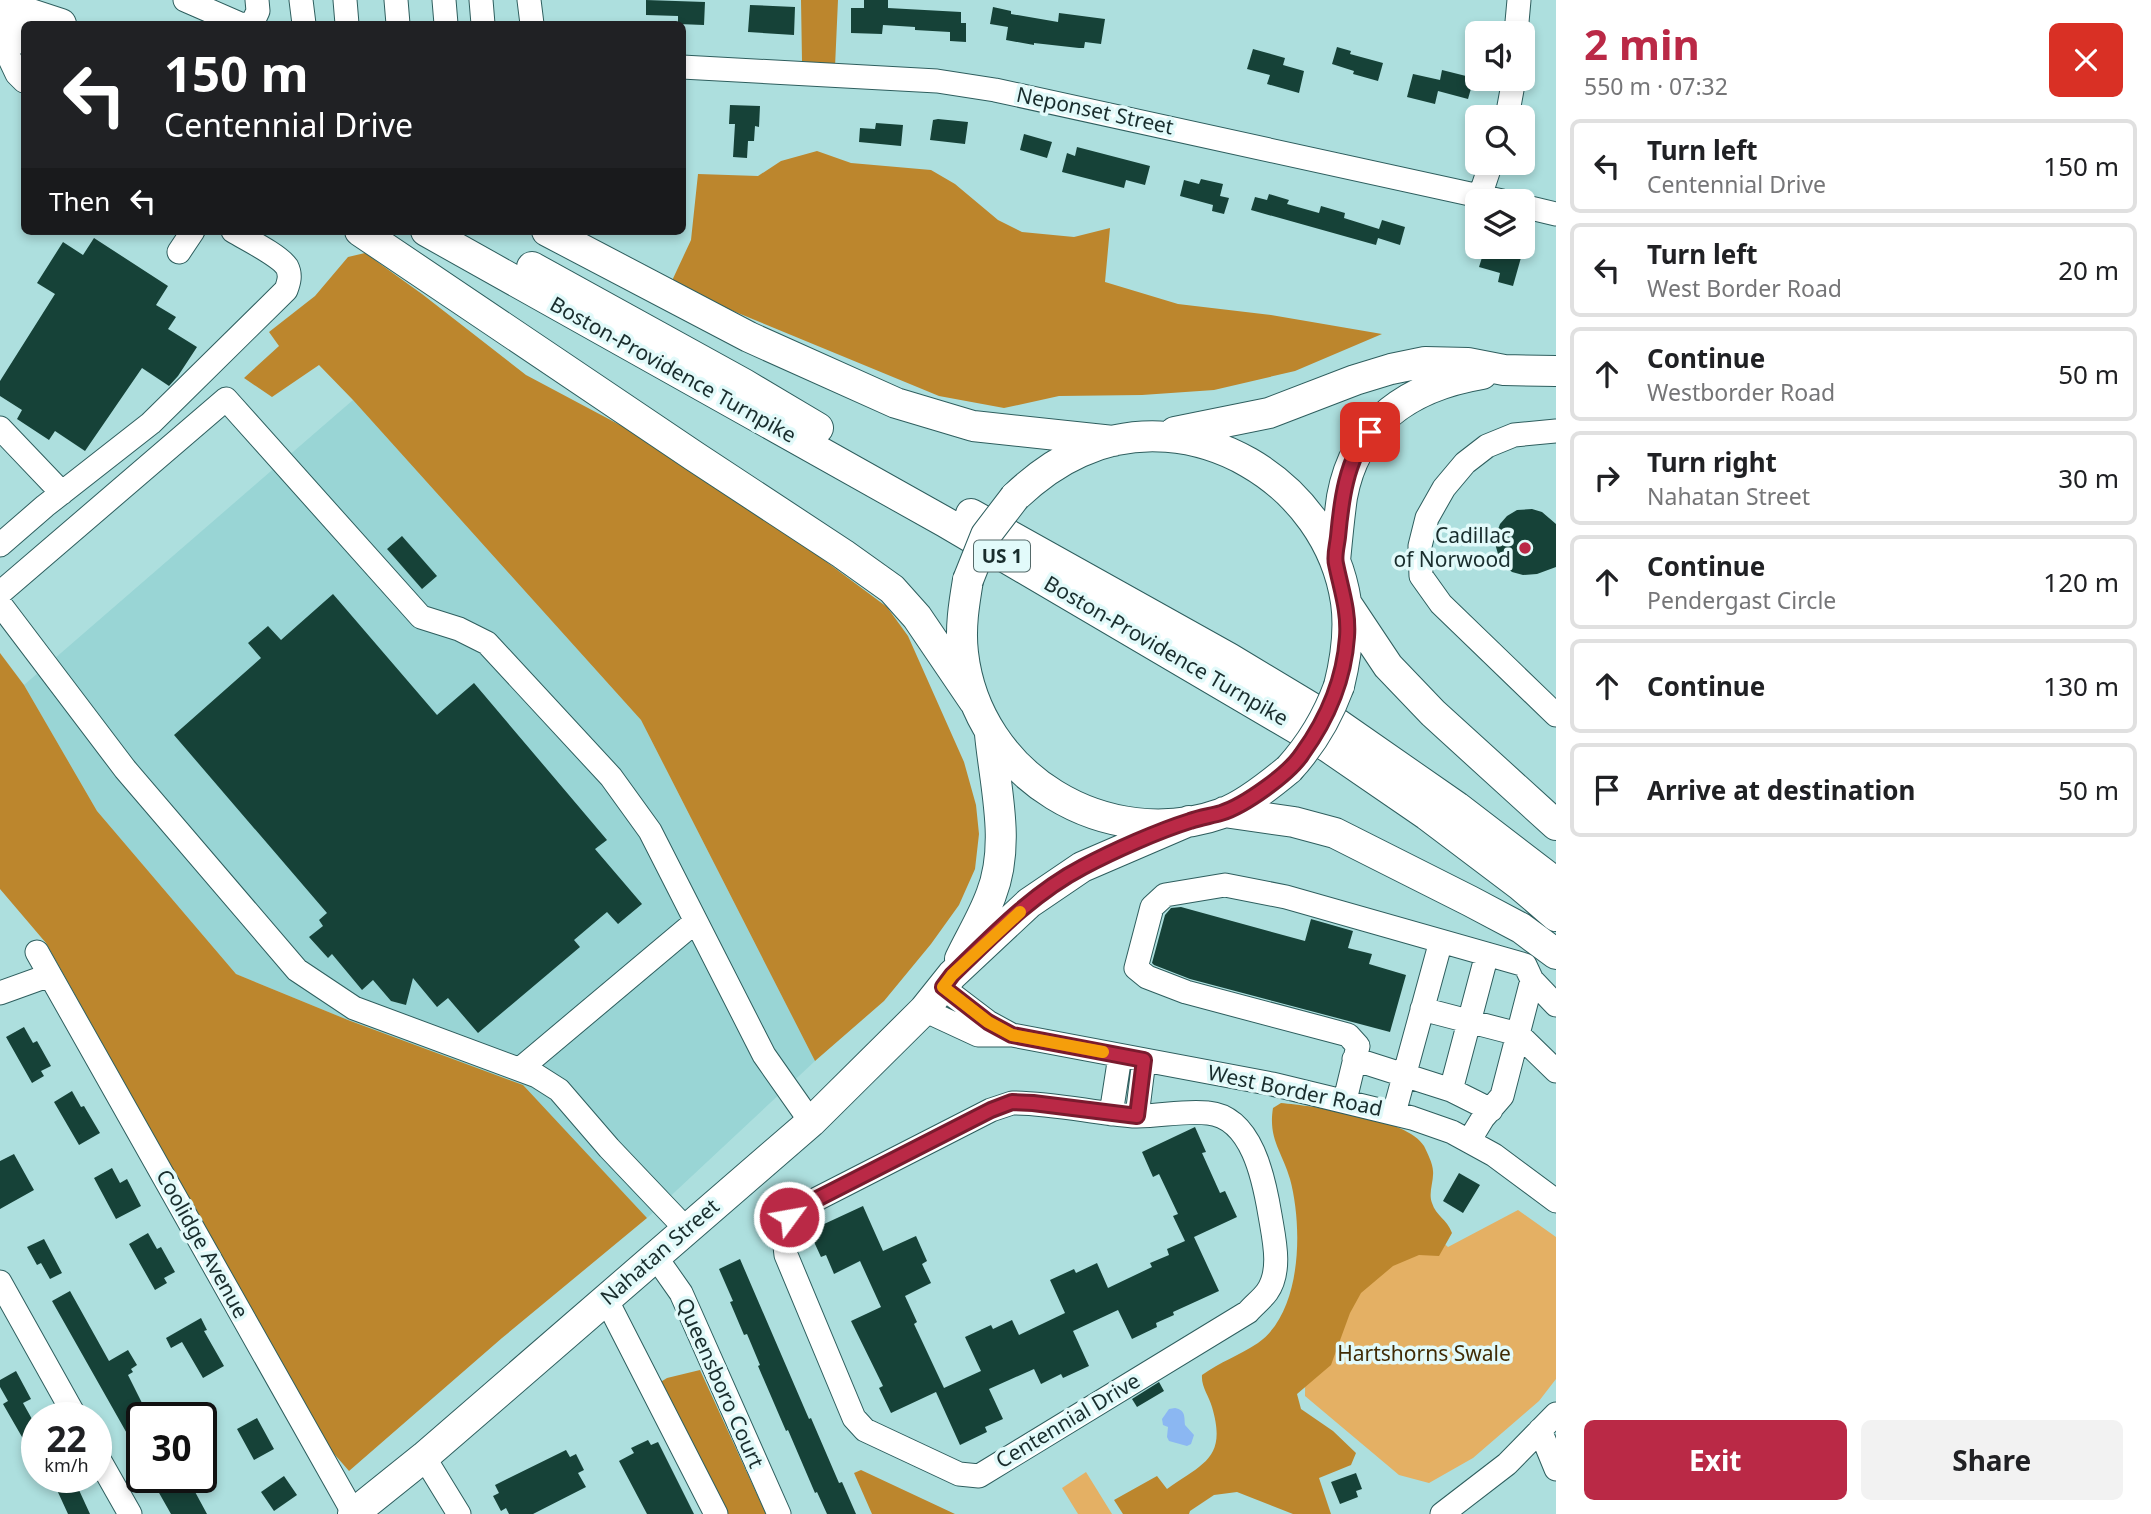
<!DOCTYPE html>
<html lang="en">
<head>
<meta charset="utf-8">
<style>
  :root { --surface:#fff; --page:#f2f2f2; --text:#202124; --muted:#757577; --line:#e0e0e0; --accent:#ba2946 }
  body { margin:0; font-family:"Noto Sans",sans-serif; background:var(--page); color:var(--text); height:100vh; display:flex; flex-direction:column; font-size:26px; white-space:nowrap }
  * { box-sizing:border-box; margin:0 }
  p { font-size:23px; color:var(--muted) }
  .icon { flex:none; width:38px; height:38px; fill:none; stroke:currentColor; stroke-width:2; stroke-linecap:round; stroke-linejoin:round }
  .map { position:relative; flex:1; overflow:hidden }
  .sheet { display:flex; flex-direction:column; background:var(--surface); width:595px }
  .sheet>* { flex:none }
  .banner { position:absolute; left:21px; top:21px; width:665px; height:214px; border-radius:10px; box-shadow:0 4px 10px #0003; background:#202124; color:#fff; overflow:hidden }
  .controls { position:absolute; left:1465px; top:21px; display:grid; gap:14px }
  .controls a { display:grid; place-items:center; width:70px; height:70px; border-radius:10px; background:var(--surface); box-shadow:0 4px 10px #0003; font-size:35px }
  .speed { position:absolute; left:21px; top:1402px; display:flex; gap:14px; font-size:35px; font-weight:700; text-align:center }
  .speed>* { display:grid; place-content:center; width:91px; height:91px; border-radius:50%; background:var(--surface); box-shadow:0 4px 10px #0003; line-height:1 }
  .speed small { font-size:18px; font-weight:400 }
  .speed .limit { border:4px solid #111; border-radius:10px; background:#fff; color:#111 }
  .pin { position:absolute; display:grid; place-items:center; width:60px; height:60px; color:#fff; margin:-30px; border-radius:14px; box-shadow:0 4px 10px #0006 }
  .me { position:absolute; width:77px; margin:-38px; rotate:58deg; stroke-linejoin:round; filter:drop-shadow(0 0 5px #0008) }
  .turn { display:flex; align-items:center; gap:24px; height:147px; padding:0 28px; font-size:32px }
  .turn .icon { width:91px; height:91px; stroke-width:2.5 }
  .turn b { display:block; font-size:49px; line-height:60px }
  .then { display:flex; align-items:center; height:66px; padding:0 28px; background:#0003; gap:14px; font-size:26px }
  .round { display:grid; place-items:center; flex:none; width:74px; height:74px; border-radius:10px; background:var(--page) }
  .head { display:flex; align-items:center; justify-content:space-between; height:119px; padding:0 28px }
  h1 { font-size:42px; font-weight:700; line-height:52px; color:var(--accent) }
  .button { display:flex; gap:14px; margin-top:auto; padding:14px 28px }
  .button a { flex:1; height:80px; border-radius:10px; background:var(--accent); color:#fff; font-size:28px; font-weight:700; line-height:80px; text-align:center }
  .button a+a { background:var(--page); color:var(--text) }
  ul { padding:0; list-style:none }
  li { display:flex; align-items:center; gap:21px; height:94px; margin:0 14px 10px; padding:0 14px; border:4px solid var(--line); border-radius:10px }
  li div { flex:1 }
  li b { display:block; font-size:26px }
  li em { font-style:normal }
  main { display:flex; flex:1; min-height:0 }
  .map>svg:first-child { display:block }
  .built { fill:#99d5d5 }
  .green { fill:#e4b064 }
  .forest { fill:#bc862d }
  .water { fill:#8bb7f2 }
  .building { fill:#164238 }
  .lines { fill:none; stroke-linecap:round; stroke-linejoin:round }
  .minor-casing { stroke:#2e5e5e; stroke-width:25 }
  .major-casing { stroke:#2e5e5e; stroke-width:32 }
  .minor { stroke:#fff; stroke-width:23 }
  .major { stroke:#fff; stroke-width:30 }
  .major-bridge-casing { stroke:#2e5e5e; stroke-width:32; stroke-linecap:butt }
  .major-bridge { stroke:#fff; stroke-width:30 }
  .route-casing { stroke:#791b2e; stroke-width:18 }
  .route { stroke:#ba2946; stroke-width:12 }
  .slow { stroke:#f59e0b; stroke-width:12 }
  .poi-dot { fill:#ba2946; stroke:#e2fafa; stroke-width:2.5 }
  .labels { text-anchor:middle; stroke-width:7; stroke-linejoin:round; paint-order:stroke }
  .shield { fill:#e2fafa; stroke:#556a6a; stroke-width:2 }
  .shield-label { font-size:19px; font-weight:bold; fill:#192d2d }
  .street-label { font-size:21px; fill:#192d2d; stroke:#e2fafa }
  .poi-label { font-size:21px; fill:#192d2d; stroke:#e2fafa; text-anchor:end }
  .park-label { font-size:21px; fill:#412b05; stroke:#e2fafa }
</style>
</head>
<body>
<main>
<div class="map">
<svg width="1556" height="1514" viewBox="0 0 1556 1514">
  <rect width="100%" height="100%" fill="#addfde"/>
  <path class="built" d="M353,400l288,320 174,341 -168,157 -125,-133 -174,-65 -112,-46 -139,-163 -73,-126z"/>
  <path class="green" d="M1518,1210l38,27v142l-17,22 -66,57 -44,25 -30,-8 -94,-79 1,-106 110,-73 32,30z
    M1086,1472l26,42h-34l-16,-26z"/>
  <path class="forest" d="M801,0h37l-3,67 -33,-6z
    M817,151l34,12 80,7 24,14 43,36 24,12 52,5 36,-9 -5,54 73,22 93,11 111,19 -87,37 -81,19 -72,5 -83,1 -55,12 -65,-12 -269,-111 21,-45 7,-66 60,2 23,-15z
    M365,253l57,41 104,81 109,58 138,89 114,85 21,29 56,126 12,43 3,29 -4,35 -16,36 -28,39 -47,57 -69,60 -174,-341 -288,-320 -34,-35 -47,32 -28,-19 35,-32 -10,-14 46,-36 33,-39z
    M0,653l24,32 73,126 139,163 112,46 175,65 124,133 -145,120 -153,133 -20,-23 -283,-505 -46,-54z
    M1281,1103c31,3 127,15 143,43 3,6 9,18 9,25 1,10 -5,22 -1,32 4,13 15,16 20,30l-13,23 -20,-1 -26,11 -32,27 -11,20 -19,52 -34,29 4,15 32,22 23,22 -5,12 -32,13 12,36h-38l-56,-22 -23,3 -24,16 -1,3h-66l-9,-14 43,-24 10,13c37,-26 60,-31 45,-82 -3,-11 -11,-20 -10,-32 18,-13 38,-20 56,-32 44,-31 45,-116 32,-164 -8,-28 -22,-40 -17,-71z
    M700,1370l66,144h-38l-69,-131 8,-5z
    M861,1470l94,44h-83l-18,-41z"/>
  <path class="water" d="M1175,1408c11,2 9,9 10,17l9,10 -3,9 -4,2 -18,-5 -2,-4 1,-10 -5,-2 -1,-6 7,-10z"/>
  <path class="building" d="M646,0l59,2 -1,23 -26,-1v-8l-32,-1z
    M864,0h24v8l73,4v11h5v19l-16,-1v-9l-35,-2v-3l-32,-2 -1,9 -31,-1v-25h13z
    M750,5l45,2 -1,28 -46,-3z
    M993,7l18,4v3l47,8 1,-9 46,6 -4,25 -16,-2 -1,6h-5l-45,-5v2l-28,-5 2,-13 -18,-3z
    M1337,47l14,4 -1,3 33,9 -5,18 -25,-7 1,-3 -22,-7z
    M1253,49l32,9 -2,7 21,6 -5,22 -32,-9 3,-9 -23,-6z
    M1442,70l32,8 -6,21 -30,-8 -3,13 -28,-7 6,-23 27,6z
    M730,105l30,1 -1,21 -4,-1 -1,15h-6l-1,17 -14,-1 2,-33h-6z
    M938,119l30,3 -3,22 -35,-4 3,-20z
    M876,123l27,2 -2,21 -42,-4 1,-14 15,1z
    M1024,134l28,8 -5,16 -27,-8z
    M1077,147l73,19 -5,19 -19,-5 -2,8 -62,-16 5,-19 8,3z
    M1201,179l22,5 -3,12 9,2 -5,16 -12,-3 1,-6 -33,-9 4,-16 15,4z
    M1269,194l20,6 -2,4 32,9 2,-7 24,7 -1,5 35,11 3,-9 23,7 -5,18 -22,-7 -2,7 -125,-35 4,-13 12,3z
    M94,238l74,48 -12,19 20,12 -8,12 29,18 -19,29 -9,10 -27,-18 -57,83 -30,-20 -6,9 -32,-21 5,-9 -22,-14v-15l55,-87 -18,-11 26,-41 20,13z
    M1503,249l19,5 -9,32 -15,-4 2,-9 -21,-6 5,-16 17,4z
    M1532,509l10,3 14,12v43l-19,7 -14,1 -11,-3 -12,-11 -6,-21 6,-16 7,-8 10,-6z
    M402,536l35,40 -15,13 -35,-40z
    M333,594l104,121 37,-32 133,157 -12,9 47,55 -24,20 -11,-12 -33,28 6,7 -102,86 -30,-35 -11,9 -24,-29 -7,27 -15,-4 -18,-21 -11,10 -30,-36 -4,4 -19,-21 14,-11 -4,-6 8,-7 -153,-178 87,-77 -13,-15 20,-17 13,14z
    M1181,907l124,34 6,-22 42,12 -5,17 24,6 -3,10 37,11 -16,57 -200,-53 -36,-14 -2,-2 13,-48 6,-7z
    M24,1027l9,16 4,-2 14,25 -10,5 3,5 -12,7 -26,-46z
    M72,1091l9,16 3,-1 16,27 -21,12 -25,-43z
    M1195,1127l11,25 -4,1 18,40 5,-2 12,26 -43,20 25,54 -46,21 1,3 -18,8 1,4 -25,12 -14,-29 -45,21 16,35 -26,12 -2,-4 -20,10 -7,-15 -45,20 14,30 -18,8 2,5 -27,13 -24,-53 -45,21 -12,-25 4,-2 -32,-65 30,-14 -21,-46 -26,13 -8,-19 -5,2 -12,-26 54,-25 20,45 33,-15 11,25 -5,3 9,19 -26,13 12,26 -3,2 30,64 37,-17 -16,-34 26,-12 2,4 19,-9 7,15 46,-22 -15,-33 24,-11 2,4 21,-10 11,25 44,-21 -2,-4 19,-8 -2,-6 18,-8 -12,-25 5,-2 -19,-40 -6,3 -11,-25z
    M14,1154l20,36 -34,19v-48z
    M112,1168l8,15 7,-4 14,27 -25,13 -22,-41z
    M1459,1173l21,12 -17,28 -20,-12z
    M148,1233l9,16 4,-2 14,25 -11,6 3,5 -12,7 -26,-46z
    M44,1239l18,34 -12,6 -9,-16 -4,2 -10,-18z
    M740,1259l69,160 2,-1 28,65 3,-1 14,32h-29l-10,-22 -2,1 -27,-63 -2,1 -28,-65 2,-1 -13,-31 -3,1 -14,-33 3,-1 -14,-32z
    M70,1291l39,70 19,-11 9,15 -6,4 2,3 -5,3 14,28v57l-90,-159z
    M201,1318l6,12 -3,1 20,35 -21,12 -21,-36 -11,6 -5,-10z
    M16,1371l15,28 -8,4 14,25v35l-34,-59 5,-3 -8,-14v-7z
    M1159,1382l5,9 -27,16 -5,-8z
    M257,1418l17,31 -20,11 -17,-31z
    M648,1440l3,5 7,-3 36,72h-47l-28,-53 15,-8 -3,-5z
    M566,1450l4,7 6,-3 8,16 -6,3 8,14 -53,27h-24l-3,-6 -5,3 -8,-15 6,-3 -4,-8z
    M1356,1473l6,16 -6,2 2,6 -18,7 -9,-22z
    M284,1476l13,19 -23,16 -13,-19z
    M51,1477h22l17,37h-22z
    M150,1477h37l20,37h-36z"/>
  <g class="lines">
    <defs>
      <path id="minor" d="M185,0l55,24
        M301,0l3,24
        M345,0l2,24
        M396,0l2,24
        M444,0l2,24
        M481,0l2,24
        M529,0l3,24
        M245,24h7l6,-13 -1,-11
        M1516,33l3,-33
        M0,38l17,36 7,7
        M682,67l255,14 58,9 507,111
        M1507,117l7,-38
        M1480,196l11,-33
        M1522,206l34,8
        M179,252l14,-21
        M0,428l62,65
        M1556,431l-42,4 -27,11 -22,17 -21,25 -17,30 -7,28 1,30 20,28 115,111
        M0,545l45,-39 106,-83 135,-133c3,-8 5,-15 1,-23 -8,-12 -41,-28 -54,-36
        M0,593l226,-194 195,218 38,12 28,14 124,134 39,54 114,224 47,67
        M0,604l125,165 172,201 57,38 183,68 22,14 50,58 77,81
        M37,952l317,562
        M1532,980l24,25
        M942,987l46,35 22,12
        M0,993l50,-18
        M1422,1009l96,25 38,37
        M924,1010l54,25h34l260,49 140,34 40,14 42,23 62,46
        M1354,1059l97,31 40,20
        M520,1069l175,-147
        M1451,1090l36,-136
        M1345,1100l13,-54 -10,-11 -162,-43 -39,-15 -11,-9 16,-61 13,-12 60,-10 61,12 239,68 7,15 -30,116 -19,22 -14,23
        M1012,1103c41,0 81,10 121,13 25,1 50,-6 75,-3 44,4 56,66 62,102 4,24 12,56 -3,77 -5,7 -13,13 -19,20l-269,164 -20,-2 -94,-44 -11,-12 -68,-163c-4,-31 1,-36 25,-53l180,-92z
        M1394,1113l47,-172
        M1111,1114l9,-58
        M1137,1116l7,-56
        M655,1256l26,37 98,221
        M0,1282l76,136
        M606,1299l110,215
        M1540,1430l16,39
        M96,1454l34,60
        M424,1457l35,57
        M1442,1514l65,-50 49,-50"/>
      <path id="major" d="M0,4l61,20
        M0,30l24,9
        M360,231l334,225 149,98 49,35 25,28 57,84
        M426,231l519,291 383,225 99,68 94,71 35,30
        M547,231l202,106 147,66 77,23 140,15
        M532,267l212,117 74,44
        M1175,432l94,-19 86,-33 36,-11 34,-7 43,1 36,7 52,1
        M1015,497c19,-18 40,-34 65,-45 113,-51 248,29 266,150 4,29 0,56 -7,84
        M971,514l258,144 103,62 125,87 99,76
        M1335,561c2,-21 4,-43 7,-64 14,-76 69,-111 140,-123
        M968,580c-4,24 -8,48 -5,73 14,123 143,202 260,160 22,-8 48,-29 66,-44
        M1346,603l42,63 45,47 123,112
        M1224,812l70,10 41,11 135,68 51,27 35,26
        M960,959c10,-21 23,-42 31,-64 20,-51 4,-108 -1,-161
        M353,1514l71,-57 387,-335 113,-112 28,-35 77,-72 53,-36 107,-46"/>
    </defs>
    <use href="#minor" class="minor-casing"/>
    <use href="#major" class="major-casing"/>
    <use href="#minor" class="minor"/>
    <use href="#major" class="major"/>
    <defs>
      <path id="major-bridge" d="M968,580l18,-45 29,-38
        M1289,769c21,-23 39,-53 50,-83"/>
    </defs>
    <use href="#major-bridge" class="major-bridge-casing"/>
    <use href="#major-bridge" class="major-bridge"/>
  </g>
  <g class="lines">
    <defs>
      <path id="route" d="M789,1217l22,-15 180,-92 21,-8 21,1 104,13 7,-56 -132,-25 -24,-13 -45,-35 9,-12c40,-39 81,-82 131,-108 30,-16 75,-36 107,-46 11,-4 21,-5 31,-8 23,-7 68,-39 81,-59 26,-36 42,-73 45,-117 2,-26 -6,-48 -11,-73 -2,-8 1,-18 2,-27 3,-33 8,-79 32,-105"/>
    </defs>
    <use href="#route" class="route-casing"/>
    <use href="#route" class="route"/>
    <path class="slow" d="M1020,912l-68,63 -9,12 45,35 24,13 91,17"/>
  </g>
  <circle class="poi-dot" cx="1525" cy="548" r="7"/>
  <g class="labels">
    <rect class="shield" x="974" y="540.5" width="56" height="31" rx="5"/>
    <g class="shield-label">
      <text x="1002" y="563">US 1</text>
    </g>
    <g class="street-label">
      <text transform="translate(1095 111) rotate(12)" y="7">Neponset Street</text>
      <text transform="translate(673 370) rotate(29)" y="7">Boston-Providence Turnpike</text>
      <text transform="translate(1166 651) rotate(30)" y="7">Boston-Providence Turnpike</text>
      <text transform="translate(1295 1091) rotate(12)" y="7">West Border Road</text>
      <text transform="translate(202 1244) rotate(61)" y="7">Coolidge Avenue</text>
      <text transform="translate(660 1252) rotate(-41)" y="7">Nahatan Street</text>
      <text transform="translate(720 1383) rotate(66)" y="7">Queensboro Court</text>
      <text transform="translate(1068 1421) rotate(-31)" y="7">Centennial Drive</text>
    </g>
    <g class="poi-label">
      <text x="1511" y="543">Cadillac<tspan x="1511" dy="24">of Norwood</tspan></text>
    </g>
    <g class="park-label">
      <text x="1424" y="1361">Hartshorns Swale</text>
    </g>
  </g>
</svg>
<div class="controls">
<a><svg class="icon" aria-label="sound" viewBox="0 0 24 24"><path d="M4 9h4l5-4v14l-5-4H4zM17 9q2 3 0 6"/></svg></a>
<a><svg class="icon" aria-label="search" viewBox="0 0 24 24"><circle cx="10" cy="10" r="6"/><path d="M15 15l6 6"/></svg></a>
<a><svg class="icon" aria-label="layers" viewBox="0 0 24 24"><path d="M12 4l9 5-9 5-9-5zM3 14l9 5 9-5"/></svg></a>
</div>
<div class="speed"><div>22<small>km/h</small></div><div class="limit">30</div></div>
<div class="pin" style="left:1370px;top:432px;background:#d93025"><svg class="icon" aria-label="arrive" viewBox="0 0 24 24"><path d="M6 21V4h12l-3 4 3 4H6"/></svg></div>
<svg class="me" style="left:789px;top:1217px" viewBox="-20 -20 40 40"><circle r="17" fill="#ba2946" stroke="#fff" stroke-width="3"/><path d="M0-11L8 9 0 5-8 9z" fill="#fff"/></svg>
<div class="banner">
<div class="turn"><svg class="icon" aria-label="left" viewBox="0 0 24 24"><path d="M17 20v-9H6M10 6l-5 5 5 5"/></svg><div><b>150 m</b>Centennial Drive</div></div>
<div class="then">Then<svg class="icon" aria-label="left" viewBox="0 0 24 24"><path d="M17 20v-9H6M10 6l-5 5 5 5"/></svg></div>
</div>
</div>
<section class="sheet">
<div class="head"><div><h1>2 min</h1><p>550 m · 07:32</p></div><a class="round" style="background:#d93025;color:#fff"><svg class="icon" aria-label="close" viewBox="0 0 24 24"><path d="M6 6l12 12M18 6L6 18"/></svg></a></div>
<ul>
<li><svg class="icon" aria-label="left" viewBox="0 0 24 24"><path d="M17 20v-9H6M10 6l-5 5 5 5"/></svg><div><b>Turn left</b><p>Centennial Drive</p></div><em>150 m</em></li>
<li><svg class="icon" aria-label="left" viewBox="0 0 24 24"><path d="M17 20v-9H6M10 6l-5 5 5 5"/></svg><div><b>Turn left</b><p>West Border Road</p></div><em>20 m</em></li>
<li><svg class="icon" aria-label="ahead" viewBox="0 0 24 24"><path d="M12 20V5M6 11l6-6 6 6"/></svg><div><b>Continue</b><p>Westborder Road</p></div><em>50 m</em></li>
<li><svg class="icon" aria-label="right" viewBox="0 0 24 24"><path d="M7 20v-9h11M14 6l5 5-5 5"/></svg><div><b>Turn right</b><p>Nahatan Street</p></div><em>30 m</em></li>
<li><svg class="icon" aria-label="ahead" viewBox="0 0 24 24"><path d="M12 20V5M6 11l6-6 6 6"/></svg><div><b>Continue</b><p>Pendergast Circle</p></div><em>120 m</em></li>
<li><svg class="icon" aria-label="ahead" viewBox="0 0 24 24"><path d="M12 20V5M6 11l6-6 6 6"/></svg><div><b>Continue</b></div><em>130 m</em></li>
<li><svg class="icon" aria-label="arrive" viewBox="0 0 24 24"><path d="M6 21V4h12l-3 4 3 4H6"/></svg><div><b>Arrive at destination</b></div><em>50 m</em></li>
</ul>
<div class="button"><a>Exit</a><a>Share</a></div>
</section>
</main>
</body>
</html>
